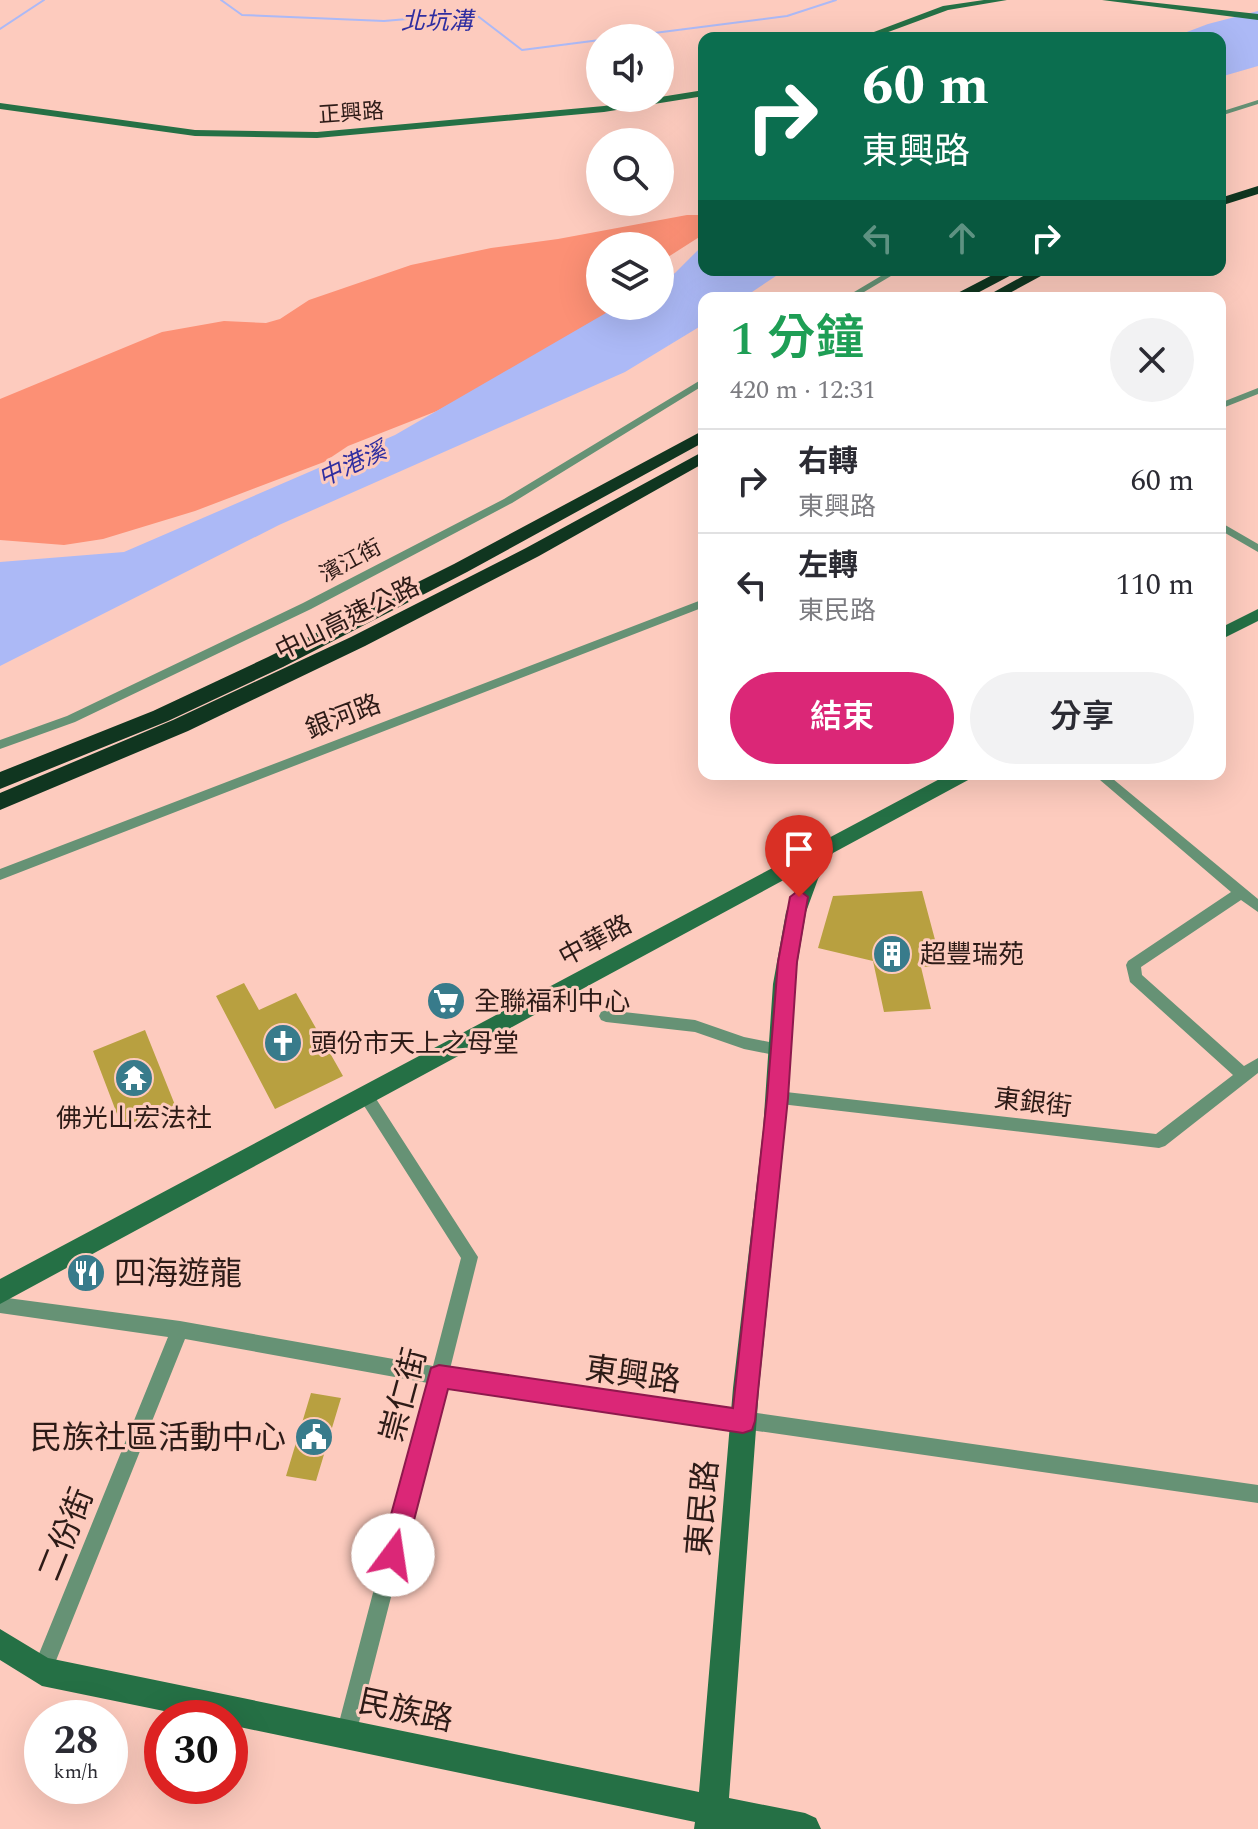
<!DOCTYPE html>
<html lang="zh-TW">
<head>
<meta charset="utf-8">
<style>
  :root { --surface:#fff; --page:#f2f2f3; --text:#2b2b33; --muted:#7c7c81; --line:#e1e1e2; --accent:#db2777 }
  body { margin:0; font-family:Spectral,"Noto Sans TC",serif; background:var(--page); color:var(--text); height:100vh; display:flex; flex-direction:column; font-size:30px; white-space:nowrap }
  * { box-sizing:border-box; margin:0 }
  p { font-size:26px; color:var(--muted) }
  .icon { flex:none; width:44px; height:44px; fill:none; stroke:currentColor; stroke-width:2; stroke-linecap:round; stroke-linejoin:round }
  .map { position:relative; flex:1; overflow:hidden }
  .panel { position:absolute; left:698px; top:292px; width:528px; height:488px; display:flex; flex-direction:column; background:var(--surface); border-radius:16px; box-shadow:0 8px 32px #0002 }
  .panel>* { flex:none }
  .hud { position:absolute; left:698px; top:32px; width:528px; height:244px; border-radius:16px; box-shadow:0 8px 32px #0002; background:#0b6e4f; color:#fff; overflow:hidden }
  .buttons { position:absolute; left:586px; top:24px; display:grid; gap:16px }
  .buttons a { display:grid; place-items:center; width:88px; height:88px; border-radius:50%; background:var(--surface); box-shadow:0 8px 32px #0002; font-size:40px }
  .speed { position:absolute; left:24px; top:1700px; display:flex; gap:16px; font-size:40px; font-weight:700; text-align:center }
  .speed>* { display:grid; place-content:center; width:104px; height:104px; border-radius:50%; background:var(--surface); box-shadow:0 8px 32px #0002; line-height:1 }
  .speed small { font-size:20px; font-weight:400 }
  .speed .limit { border:12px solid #d22; background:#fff; color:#111 }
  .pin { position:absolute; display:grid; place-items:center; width:68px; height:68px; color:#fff; margin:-82px -34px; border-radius:50% 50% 50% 0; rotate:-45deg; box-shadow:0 0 8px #0007 }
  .pin .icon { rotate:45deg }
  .me { position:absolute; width:88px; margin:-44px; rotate:14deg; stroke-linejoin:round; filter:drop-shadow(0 0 6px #0008) }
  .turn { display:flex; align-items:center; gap:28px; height:168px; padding:0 32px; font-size:36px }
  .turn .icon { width:104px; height:104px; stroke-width:2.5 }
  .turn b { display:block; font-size:56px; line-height:68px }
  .lanes { display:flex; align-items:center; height:76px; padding:0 32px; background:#0003; justify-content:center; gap:40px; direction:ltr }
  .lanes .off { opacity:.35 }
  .round { display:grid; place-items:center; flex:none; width:84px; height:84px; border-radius:42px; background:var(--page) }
  .summary { display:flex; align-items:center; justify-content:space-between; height:136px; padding:0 32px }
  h1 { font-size:48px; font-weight:600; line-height:60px; color:#1e9e55 }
  .cta { display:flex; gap:16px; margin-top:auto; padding:16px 32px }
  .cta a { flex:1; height:92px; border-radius:48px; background:var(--accent); color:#fff; font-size:32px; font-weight:600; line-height:92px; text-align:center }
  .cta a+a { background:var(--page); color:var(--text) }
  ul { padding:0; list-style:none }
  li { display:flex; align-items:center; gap:24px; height:104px; padding:0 32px; border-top:2px solid var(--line) }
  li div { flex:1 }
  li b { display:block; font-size:30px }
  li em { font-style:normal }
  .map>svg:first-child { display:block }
  .green { fill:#fc9075 }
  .water { fill:#acb9f6 }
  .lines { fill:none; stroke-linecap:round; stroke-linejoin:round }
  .stream { stroke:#acb9f6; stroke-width:2 }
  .building { fill:#b8a040 }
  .street { fill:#669275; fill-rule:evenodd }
  .secondary { fill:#257045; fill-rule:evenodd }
  .highway { fill:#103620; fill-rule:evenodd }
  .route { fill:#db2777; stroke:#8e194d; stroke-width:2 }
  .labels { text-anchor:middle; stroke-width:6; stroke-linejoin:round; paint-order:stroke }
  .far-street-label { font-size:22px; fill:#2d1b17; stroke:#fdcbbe }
  .far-water-label { font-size:24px; font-style:italic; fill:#2f2ea0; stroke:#fdcbbe }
  .street-label { font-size:26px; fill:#2d1b17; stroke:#fdcbbe }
  .poi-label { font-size:26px; fill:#2d1b17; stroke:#fdcbbe; text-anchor:start }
  .near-poi-label { font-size:32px; fill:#2d1b17; stroke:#fdcbbe; text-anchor:start }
  .near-street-label { font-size:32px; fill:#2d1b17; stroke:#fdcbbe }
</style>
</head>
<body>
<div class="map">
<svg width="1258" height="1829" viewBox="0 0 1258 1829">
  <rect width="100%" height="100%" fill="#fdcbbe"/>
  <path class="green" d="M687,215h17v19l-36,23v20l-8,11v-42h-60v60h33l-196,105 -89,35 -24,16 -129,49 -92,28 -39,6 -64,-5v-141l162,-67 62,-11 42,2 14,-4 29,-19 102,-35 80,-17 67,-9z"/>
  <path class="water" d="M1258,11v55l-38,11v-39h-49l37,-14z
    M704,244v26h81l-42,28h-39v26l-79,48 -346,153 -279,141v-104l124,-10 271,-117 223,-129h42v-24l15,-9z"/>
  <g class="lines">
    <path class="stream" d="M221,0l21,15 142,6 70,-6 25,2 43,33 78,-10
      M0,29l44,-29
      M615,38l172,-22 49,-16"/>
  </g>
  <path class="building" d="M922,891l20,75 -21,1 10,42 -47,3 -11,-51 -55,-13 15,-52z
    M244,983l15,27 37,-17 47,83 -68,33 -59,-113z
    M145,1030l30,75 -53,22 -29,-76z
    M311,1393l30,5 -25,83 -30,-5z"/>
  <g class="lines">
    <path class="street" d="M1258,100v4l-38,12v-4z
      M891,270h10l-47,28h-10z
      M704,378v7l-192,118 -201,106 -236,113 -75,27v-9l67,-24 236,-113 201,-104z
      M1258,388v6l-38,15v-6z
      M1220,522l38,22v8l-38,-22z
      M704,599v8l-704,273v-11z
      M1093,774h14l151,125v13l-17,-12 -100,67 1,8 102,91 14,-8v15l-93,73 -6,2 -387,-45 -3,-5 3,-5 5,-2 379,43 77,-59 -103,-93 -4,-17 2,-4 103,-69z
      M606,1010l89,10 49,17 40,8 3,5 -3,5 -5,1 -35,-7 -49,-17 -89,-10 -5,-2 -2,-4 2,-4z
      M366,1089l5,2 107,166 -28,112 808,116v18l-813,-117 -89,348 -3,7 -7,3 -7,-3 -3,-7 92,-351 -243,-44 -136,339 -7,3 -7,-3 -3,-7 136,-334 -168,-24v-16l180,24 253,45 28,-108 -100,-157 -3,-5 3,-5z"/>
    <path class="secondary" d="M984,0h23l-59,10 -76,28h-14l85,-32z
      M1102,0h28l128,14v6z
      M704,90v6l-100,16 -287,26 -122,-2 -195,-27v-6l195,27 122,2 287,-26z
      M1258,609v12l-38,19v-12z
      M949,774h24l-3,5 -137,74 -15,26 -12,33 -12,72 -9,146 -26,258 -30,410 76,15 11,5 5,11h-127l1,-7 -465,-97v-7h-32l-156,-32 -42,-26v-31l48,29 651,134 34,-404 30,-258 10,-146 13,-72 18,-43 -804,435v-25z"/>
    <path class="highway" d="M1258,186v8l-38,12v-8z
      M1002,270h19l-53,28h-20z
      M1034,270h18l-46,25 -5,1 -7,-4z
      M704,430v12l-237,130 -184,95 -115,54 -168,68v-17l153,-61 115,-54 186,-93z
      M704,451v12l-165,93 -174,90 -177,85 -188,79v-17l173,-73 178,-83 175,-89z"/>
  </g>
  <path class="route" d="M799,890l9,7 -11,65 -9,136 -33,323 -3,9 -9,3 -295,-44 -43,166 -3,9 -9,4 -9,-4 -4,-9 51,-187 8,-3 294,43 34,-310 11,-136 12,-65z"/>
  <defs>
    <symbol id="building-disc" viewBox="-11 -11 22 22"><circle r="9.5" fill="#387b8b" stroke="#fdcbbe"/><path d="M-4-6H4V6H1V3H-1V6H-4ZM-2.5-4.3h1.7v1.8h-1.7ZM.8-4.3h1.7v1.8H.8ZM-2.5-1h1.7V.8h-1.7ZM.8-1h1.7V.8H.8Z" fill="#fff"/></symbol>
    <symbol id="supermarket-disc" viewBox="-11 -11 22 22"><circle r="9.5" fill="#387b8b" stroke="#fdcbbe"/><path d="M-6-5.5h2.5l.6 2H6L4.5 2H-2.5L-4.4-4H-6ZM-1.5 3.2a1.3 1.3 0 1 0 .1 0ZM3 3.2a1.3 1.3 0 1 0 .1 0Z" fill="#fff"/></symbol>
    <symbol id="church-disc" viewBox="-11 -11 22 22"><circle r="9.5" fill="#387b8b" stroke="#fdcbbe"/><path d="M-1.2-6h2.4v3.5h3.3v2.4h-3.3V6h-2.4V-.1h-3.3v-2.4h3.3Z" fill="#fff"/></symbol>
    <symbol id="temple-disc" viewBox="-11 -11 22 22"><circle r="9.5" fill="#387b8b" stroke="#fdcbbe"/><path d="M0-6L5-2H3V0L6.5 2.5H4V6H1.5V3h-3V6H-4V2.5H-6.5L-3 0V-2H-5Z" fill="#fff"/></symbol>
    <symbol id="restaurant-disc" viewBox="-11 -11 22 22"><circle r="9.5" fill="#387b8b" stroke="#fdcbbe"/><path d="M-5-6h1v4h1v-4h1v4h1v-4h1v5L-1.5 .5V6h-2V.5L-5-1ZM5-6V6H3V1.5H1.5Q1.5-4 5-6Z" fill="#fff"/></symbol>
    <symbol id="civic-disc" viewBox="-11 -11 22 22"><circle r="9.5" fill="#387b8b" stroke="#fdcbbe"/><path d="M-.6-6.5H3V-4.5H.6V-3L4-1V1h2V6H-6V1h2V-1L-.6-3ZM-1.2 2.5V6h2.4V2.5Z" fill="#fff"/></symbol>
  </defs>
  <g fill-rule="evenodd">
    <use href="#building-disc" x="870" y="932" width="44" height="44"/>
    <use href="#supermarket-disc" x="424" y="979" width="44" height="44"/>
    <use href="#church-disc" x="261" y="1021" width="44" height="44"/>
    <use href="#temple-disc" x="112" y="1056" width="44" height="44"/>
    <use href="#restaurant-disc" x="64" y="1251" width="44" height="44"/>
    <use href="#civic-disc" x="292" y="1415" width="44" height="44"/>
  </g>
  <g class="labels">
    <g class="far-street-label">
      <text transform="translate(351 112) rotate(-4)" y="8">正興路</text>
      <text transform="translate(350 560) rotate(-28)" y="8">濱江街</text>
    </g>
    <g class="far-water-label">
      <text x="437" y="29">北坑溝</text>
      <text transform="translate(352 464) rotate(-25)" y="8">中港溪</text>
    </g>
    <g class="street-label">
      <text transform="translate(347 618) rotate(-26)" y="9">中山高速公路</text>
      <text transform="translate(343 716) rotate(-21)" y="9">銀河路</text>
      <text transform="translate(595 940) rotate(-28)" y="9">中華路</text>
      <text transform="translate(1033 1102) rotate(7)" y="9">東銀街</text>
    </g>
    <g class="poi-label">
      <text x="920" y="963">超豐瑞苑</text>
      <text x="474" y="1010">全聯福利中心</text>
      <text x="311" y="1052">頭份市天上之母堂</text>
      <text x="134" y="1127" text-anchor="middle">佛光山宏法社</text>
    </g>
    <g class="near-poi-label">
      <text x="114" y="1284">四海遊龍</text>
      <text x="286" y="1448" text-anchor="end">民族社區活動中心</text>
    </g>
    <g class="near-street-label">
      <text transform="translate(633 1374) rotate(8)" y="11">東興路</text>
      <text transform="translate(403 1395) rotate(-75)" y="11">崇仁街</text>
      <text transform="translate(702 1508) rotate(-85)" y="11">東民路</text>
      <text transform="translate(65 1534) rotate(-68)" y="11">二份街</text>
      <text transform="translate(406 1710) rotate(12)" y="11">民族路</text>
    </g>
  </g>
</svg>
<div class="buttons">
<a><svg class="icon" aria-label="sound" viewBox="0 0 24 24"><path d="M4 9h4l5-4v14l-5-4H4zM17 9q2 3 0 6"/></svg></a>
<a><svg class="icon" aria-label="search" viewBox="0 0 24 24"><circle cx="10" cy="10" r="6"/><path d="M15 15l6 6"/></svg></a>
<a><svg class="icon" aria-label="layers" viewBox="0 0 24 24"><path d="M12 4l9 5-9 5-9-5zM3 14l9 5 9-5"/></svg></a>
</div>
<div class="speed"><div>28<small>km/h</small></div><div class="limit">30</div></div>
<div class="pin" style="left:799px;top:897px;background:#d93025"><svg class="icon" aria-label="arrive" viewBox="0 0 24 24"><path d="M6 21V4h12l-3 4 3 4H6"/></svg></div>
<svg class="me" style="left:393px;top:1555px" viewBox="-20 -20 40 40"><circle r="19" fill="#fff"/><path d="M0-13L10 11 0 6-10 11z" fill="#db2777"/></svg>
<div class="hud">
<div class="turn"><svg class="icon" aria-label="right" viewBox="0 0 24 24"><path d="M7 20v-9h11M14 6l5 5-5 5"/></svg><div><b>60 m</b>東興路</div></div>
<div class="lanes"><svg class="icon off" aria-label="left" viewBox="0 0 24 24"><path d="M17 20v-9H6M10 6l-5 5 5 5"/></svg><svg class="icon off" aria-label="ahead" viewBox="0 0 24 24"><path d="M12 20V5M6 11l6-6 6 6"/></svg><svg class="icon" aria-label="right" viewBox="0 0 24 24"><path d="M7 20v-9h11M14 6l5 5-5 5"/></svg></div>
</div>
<section class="panel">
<div class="summary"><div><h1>1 分鐘</h1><p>420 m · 12:31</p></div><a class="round"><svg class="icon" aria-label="close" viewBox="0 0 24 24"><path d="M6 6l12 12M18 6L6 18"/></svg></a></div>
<ul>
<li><svg class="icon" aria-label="right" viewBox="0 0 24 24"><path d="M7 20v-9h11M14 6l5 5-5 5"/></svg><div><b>右轉</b><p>東興路</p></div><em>60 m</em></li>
<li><svg class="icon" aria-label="left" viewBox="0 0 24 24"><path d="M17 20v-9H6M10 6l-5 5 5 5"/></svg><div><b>左轉</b><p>東民路</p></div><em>110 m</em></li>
</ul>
<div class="cta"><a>結束</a><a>分享</a></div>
</section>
</div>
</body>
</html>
